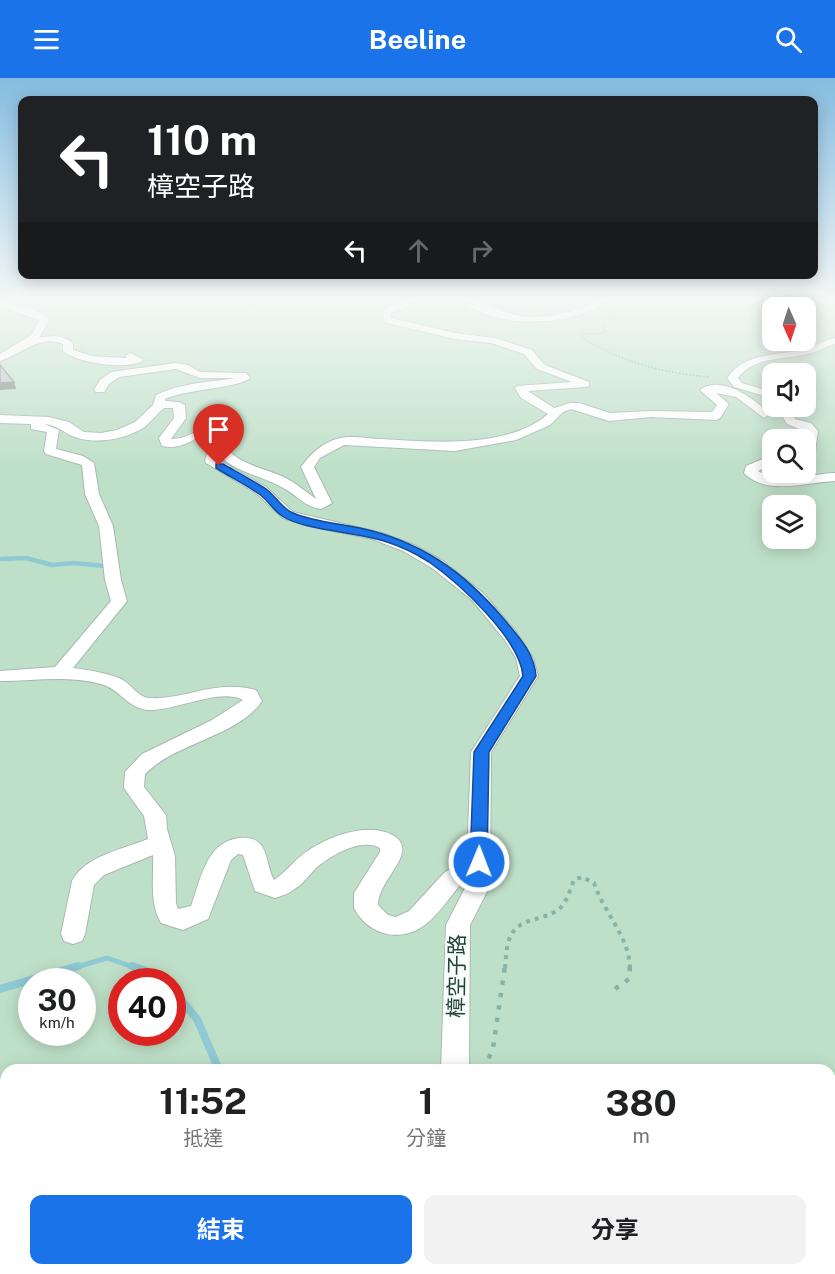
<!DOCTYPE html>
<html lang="zh-TW">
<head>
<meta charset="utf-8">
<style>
  :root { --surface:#fff; --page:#f2f2f2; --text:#202124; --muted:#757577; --accent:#1a73e8 }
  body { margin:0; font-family:"Public Sans","Noto Sans TC",sans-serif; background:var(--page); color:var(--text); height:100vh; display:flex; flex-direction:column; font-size:22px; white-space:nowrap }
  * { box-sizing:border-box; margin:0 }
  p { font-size:20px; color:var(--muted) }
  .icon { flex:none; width:33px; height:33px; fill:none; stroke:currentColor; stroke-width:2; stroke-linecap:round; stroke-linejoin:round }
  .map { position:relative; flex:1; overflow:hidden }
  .side { position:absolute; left:0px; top:986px; width:836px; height:212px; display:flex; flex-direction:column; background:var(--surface); border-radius:18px 18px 0 0; box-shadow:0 3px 15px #0003 }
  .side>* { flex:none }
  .hud { position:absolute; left:18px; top:18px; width:800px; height:183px; border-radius:12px; box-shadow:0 3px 15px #0003; background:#202124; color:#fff; overflow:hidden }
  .needle { width:39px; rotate:177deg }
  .tools { position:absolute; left:762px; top:219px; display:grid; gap:12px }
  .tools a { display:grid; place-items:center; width:54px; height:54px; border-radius:12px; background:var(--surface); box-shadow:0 3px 15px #0003; font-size:30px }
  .speed { position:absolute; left:18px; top:890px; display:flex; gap:12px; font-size:30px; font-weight:700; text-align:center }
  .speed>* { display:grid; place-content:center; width:78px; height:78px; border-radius:50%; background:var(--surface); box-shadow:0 3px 15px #0003; line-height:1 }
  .speed small { font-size:15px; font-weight:400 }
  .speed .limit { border:9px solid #d22; background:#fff; color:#111 }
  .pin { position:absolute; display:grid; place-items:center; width:51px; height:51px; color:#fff; margin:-62px -26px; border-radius:50% 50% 50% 0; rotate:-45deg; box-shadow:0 0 6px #0007 }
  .pin .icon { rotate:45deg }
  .me { position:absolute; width:66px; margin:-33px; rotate:1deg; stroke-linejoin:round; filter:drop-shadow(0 0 4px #0008) }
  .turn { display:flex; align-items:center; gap:21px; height:126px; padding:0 30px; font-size:27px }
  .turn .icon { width:78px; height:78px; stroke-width:2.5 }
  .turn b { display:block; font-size:42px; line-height:51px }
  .lanes { display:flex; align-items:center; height:57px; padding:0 30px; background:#0003; justify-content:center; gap:30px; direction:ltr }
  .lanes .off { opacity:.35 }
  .eta { display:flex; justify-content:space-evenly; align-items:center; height:102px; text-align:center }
  .eta b { font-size:36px; font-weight:700; line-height:42px }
  .cta { display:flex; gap:12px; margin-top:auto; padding:12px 30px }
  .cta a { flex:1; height:69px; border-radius:12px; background:var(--accent); color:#fff; font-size:24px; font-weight:700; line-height:69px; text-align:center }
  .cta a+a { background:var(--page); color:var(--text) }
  header { display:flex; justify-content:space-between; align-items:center; height:78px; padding:0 30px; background:var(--accent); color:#fff; font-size:27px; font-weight:700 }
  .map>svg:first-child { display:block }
  .green { fill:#bfe0c8; fill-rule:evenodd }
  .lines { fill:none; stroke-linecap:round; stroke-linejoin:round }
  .stream-far2 { stroke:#8ec9d4; stroke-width:4.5 }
  .stream-far1 { stroke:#8ec9d4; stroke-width:5 }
  .stream { stroke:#8ec9d4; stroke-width:8 }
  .minor-casing { stroke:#a8b8b2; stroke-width:2 }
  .path-far2 { stroke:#86b3a5; stroke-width:1.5; stroke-dasharray:1.5 2; stroke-linecap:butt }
  .path-far1 { stroke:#86b3a5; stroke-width:4; stroke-dasharray:4 5; stroke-linecap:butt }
  .path { stroke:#86b3a5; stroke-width:4.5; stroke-dasharray:4.5 8; stroke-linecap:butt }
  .minor { fill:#fff; fill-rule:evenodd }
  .shaded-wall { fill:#838d89 }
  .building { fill:#bbcac4; stroke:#838d89; stroke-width:1.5 }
  .route { fill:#1a73e8; stroke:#114b97; stroke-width:1.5 }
  .labels { text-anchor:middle; stroke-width:4.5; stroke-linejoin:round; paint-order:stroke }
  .street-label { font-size:21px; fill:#24423a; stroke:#f7fbf9 }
</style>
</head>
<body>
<header><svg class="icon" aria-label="menu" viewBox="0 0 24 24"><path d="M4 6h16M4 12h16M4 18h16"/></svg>Beeline<svg class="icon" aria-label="search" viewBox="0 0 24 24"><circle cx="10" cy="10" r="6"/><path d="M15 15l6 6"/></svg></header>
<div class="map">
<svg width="835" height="1196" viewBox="0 0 835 1196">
  <rect width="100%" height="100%" fill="#e6efeb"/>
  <path class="green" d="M0,221h835v975h-835zM772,230h34v32h-34zM772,296h34v32h-34zM772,362h34v32h-34zM772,428h34v32h-34zM32,903h50v51h-50zM122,903h50v51h-50zM6,992h824v199h-824z"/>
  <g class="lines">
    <path class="stream-far2" d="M0,481l26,-1 26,7 21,-2 32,3"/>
    <path class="stream-far1" d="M73,890l34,-10 29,10"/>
    <path class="stream" d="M132,888l31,11 3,4
      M0,911l78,-23
      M172,911l25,30 22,51"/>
    <defs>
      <path id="minor" d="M412,221h16l-37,14v5l64,15 40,5 37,12 13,15 44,17v4l-4,1 -57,4 26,17 16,-5h9l31,10 41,-2 61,1 5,-7 -17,-15c19,-15 51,6 64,19l8,-5v2h10l-18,12 -28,-21 -20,-4 13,11 -9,14 -4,2 -65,-3 -42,4 -38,-12 -8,3 -13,13 -34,15 -61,11 -111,-6 -24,13 -6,9 18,36 -11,6c-16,-2 -23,-13 -36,-20 -21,-13 -49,-16 -66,-34l-1,4 4,3 44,25 27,25 89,21 32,12 29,16 41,33 32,38 17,26 5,18 -47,76 -1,134 -20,39 -1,145h-28l5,-145 20,-39 1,-5 -7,4c-11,13 -21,29 -34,39 -25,20 -58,11 -72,-16v-15l26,-41v-4c-19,-11 -50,8 -64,20 -7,7 -12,15 -20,20 -6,5 -14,8 -21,10l-20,-7 -12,-36 -5,-1 -7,6 -23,59 -25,11 -22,-7c-12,-22 -7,-44 -8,-68l-49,20 -10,10 -9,49 -3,7 -9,3 -9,-3 -3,-7 11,-53c13,-25 51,-32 76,-42l-4,-23 -20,-28 1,-16 17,-18 70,-34 31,-20c-21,-13 -69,11 -95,10 -21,-2 -28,-21 -47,-26 -34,-9 -66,-3 -101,-3v-10l55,-4 56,-66 -6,-21 -6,-54 -14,-32 -3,-29 -36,-11 -2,-3 3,-19 -16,-3v-5l-31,-1v-8l49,2 20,5 15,10 17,1 16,-3 18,-8 18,-17 3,-10c25,-12 53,-13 80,-17h-36l-24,-9 -57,8 -10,7 -5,8h-8l-2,-2 6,-10 11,-8 65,-9 12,2 12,7 46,1 4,5c-10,10 -64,11 -85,21v2l14,1 6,3 1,13 -15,21c26,0 33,-22 62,-14l1,7 -10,13c14,20 41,23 62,33 11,6 20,14 30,21l-15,-32c9,-13 23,-26 40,-29 12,-3 28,1 41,1 48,3 127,10 166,-25l-27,-16 -6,-10 2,-2 55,-4 -35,-13 -13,-15 -33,-11 -36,-4 -72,-17 1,-12 13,-7zM164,330h9l1,10 -15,20 3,8c26,6 39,-17 60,-16l-11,14 -6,16 1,3 50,30 27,25 22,7 67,14 31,12 29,17 40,32 32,39 12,19 4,18 -49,76 -4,106 -23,15 -35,38 -13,6 -8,-2 -10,-10c0,-21 28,-43 24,-59 -2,-8 -10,-12 -17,-14 -26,-8 -62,7 -83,23 -10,8 -17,18 -28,25 -6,-10 -6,-26 -13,-35 -6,-7 -13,-8 -22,-7 -33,4 -38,41 -48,68l-13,3 -2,-6 -1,-47 -8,-27 -1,-14 -22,-28 1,-13c30,-31 94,-38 117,-73l-6,-11c-43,-11 -68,10 -107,8 -11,-1 -17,-13 -26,-18 -14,-7 -34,-10 -50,-12l54,-67 -6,-21 -8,-54 -14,-32 -5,-31 -11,-7 -27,-7 3,-19 -15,-6c15,1 21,11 34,14 20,6 47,1 65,-10 8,-5 13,-14 21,-20z
        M458,221c25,0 47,17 73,18 17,0 35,-4 51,-9 10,-3 16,-9 26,-9 -8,10 -21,14 -33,17 -38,10 -84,8 -117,-17z
        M0,223c16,4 37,7 50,18l-11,19c12,-3 24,-3 34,5v7l19,6 31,2h4l-2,-2 5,-3 14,7c-15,11 -68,3 -81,-9v-7c-23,-10 -43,11 -63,17v-7l31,-19 9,-15 -40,-13z
        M835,260v6c-9,2 -17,8 -27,10 -24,6 -54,2 -70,24l4,5 30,9v6l-38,-11 -7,-9c19,-27 48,-21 77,-29 11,-3 20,-9 31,-11z
        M785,328h12l-3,10 1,3 16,4 7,8 -3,20 -9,2v-21l-19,-8 -5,-8z
        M772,377v9l-14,7c23,13 52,3 77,2v8c-27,1 -69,15 -91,-8l2,-7z
        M406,1191h32l-2,5h-32z"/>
    </defs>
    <use href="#minor" class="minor-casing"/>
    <path class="path-far2" d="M605,233l9,2 -11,13 2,5 -5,3h-19v3c40,25 82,36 128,40"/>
    <path class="path-far1" d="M505,890c1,-9 1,-20 4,-28 8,-24 34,-18 50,-31 8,-7 11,-19 15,-29l8,-3 12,6c10,30 35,53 36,85"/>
    <path class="path" d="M615,911l14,-10 1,-13
      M484,992l9,-22 12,-82"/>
    <use href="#minor" class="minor"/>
  </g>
  <path class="shaded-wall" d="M14,304l2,7 -16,1v-7z"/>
  <path class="building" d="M0,287l14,17 -14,1z"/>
  <linearGradient id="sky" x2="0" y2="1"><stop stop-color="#84bce0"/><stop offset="0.57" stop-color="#f4f8f6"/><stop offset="1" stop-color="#f4f8f6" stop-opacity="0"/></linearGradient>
  <rect width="835" height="389" fill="url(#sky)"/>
  <path class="route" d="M216,386h7c14,8 29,16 43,25 10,7 16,20 27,24 21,9 44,10 67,15 60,13 103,43 143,90 15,18 31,34 33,58l-47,76 -2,110 -2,5 -6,2 -6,-2 -3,-5 4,-110 49,-76c-3,-37 -64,-93 -94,-114 -14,-9 -29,-16 -45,-21 -27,-9 -81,-11 -102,-25 -9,-6 -14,-16 -23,-22 -14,-10 -29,-17 -43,-26z"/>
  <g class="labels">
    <g class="street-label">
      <text transform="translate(457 898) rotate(-89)" y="7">樟空子路</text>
    </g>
  </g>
</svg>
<div class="tools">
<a><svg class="needle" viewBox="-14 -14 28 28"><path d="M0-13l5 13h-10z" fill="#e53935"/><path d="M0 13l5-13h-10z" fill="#757577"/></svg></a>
<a><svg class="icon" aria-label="sound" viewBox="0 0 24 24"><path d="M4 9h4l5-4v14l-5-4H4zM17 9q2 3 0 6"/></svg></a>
<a><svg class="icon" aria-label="search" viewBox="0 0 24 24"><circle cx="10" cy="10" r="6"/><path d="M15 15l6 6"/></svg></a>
<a><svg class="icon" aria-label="layers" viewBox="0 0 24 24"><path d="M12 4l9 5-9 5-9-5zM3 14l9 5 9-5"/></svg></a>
</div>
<div class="speed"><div>30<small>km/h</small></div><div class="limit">40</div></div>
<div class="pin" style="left:219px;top:388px;background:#d93025"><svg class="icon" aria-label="arrive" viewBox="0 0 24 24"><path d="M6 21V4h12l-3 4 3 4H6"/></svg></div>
<svg class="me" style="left:479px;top:784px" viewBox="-20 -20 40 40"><circle r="17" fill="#1a73e8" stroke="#fff" stroke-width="3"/><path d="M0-11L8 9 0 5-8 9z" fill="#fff"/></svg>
<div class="hud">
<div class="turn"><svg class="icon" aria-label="left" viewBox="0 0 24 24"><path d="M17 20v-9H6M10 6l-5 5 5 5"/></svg><div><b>110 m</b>樟空子路</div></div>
<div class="lanes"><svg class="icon" aria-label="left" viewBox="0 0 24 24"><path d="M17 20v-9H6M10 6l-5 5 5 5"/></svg><svg class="icon off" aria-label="ahead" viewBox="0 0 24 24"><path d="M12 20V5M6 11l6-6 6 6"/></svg><svg class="icon off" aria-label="right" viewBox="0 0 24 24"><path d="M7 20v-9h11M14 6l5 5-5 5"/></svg></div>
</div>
<section class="side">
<div class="eta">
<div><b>11:52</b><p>抵達</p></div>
<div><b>1</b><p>分鐘</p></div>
<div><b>380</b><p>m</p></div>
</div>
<div class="cta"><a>結束</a><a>分享</a></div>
</section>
</div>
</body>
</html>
